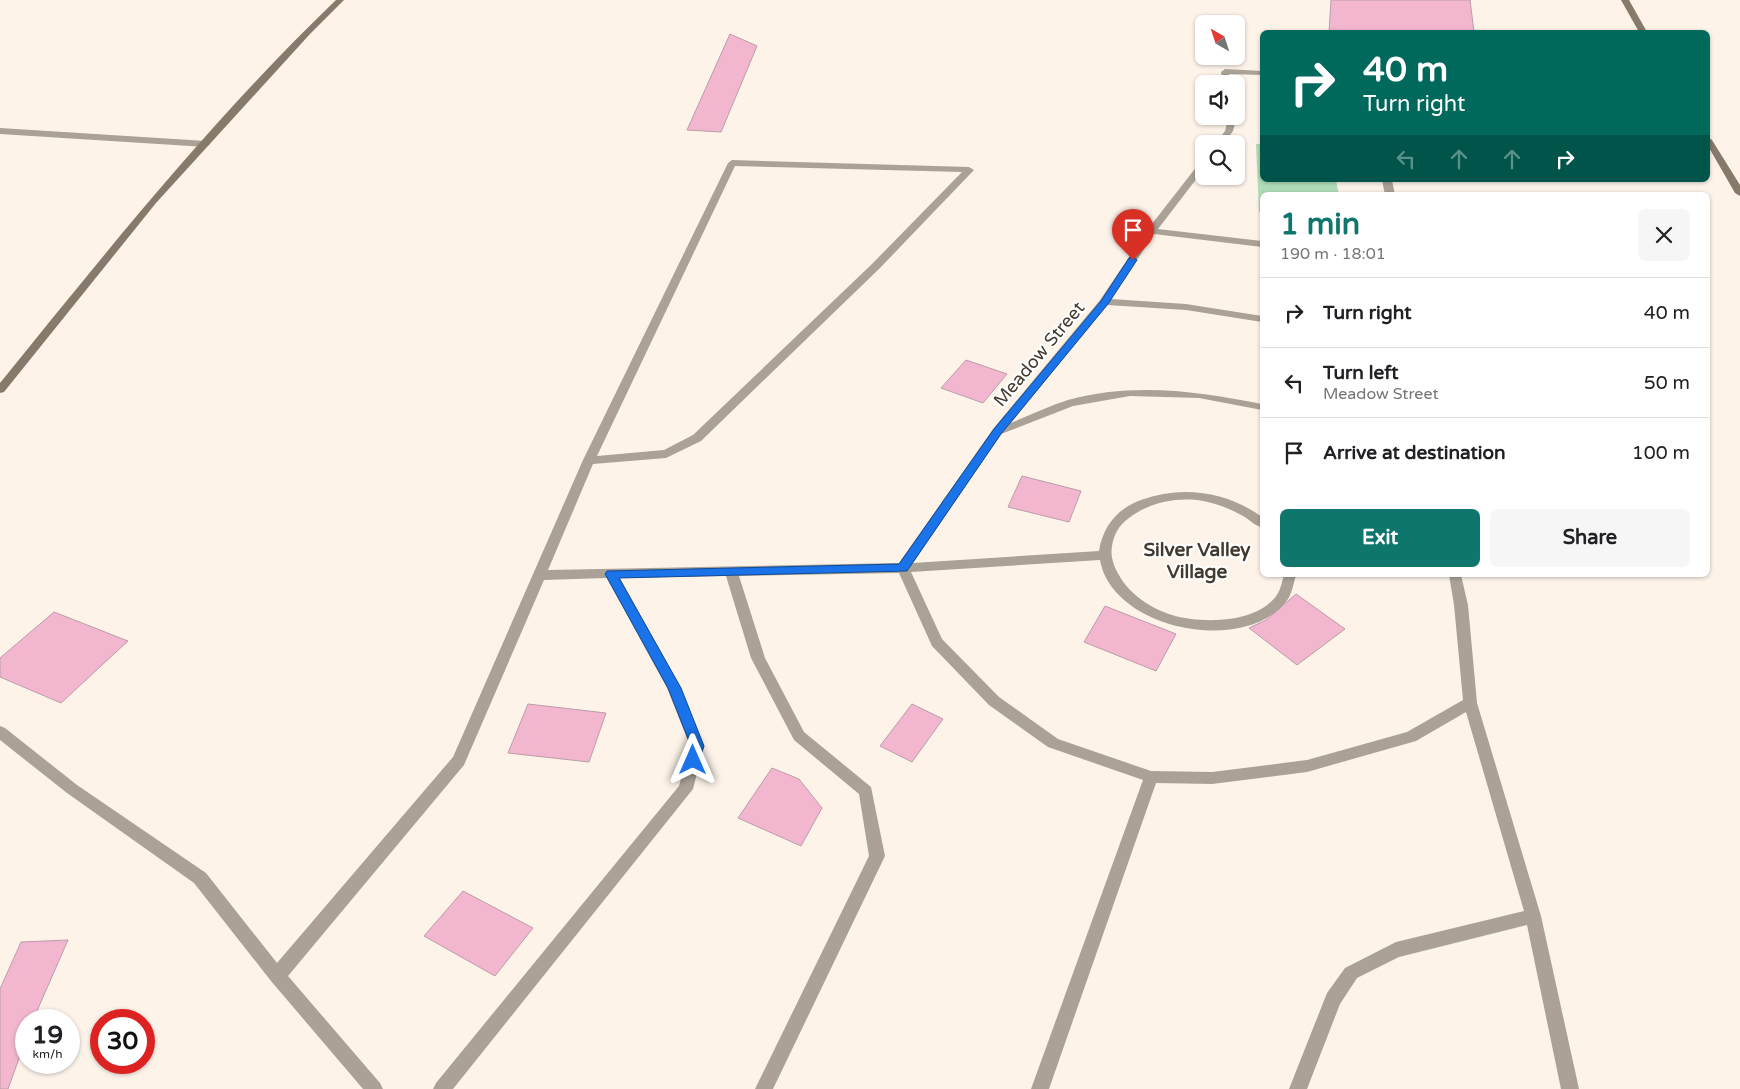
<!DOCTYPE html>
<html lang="en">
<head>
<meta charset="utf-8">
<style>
  :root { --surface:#fff; --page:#f6f6f6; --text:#202124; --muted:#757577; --line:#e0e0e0; --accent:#0f766e }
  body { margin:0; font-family:"Varela Round",sans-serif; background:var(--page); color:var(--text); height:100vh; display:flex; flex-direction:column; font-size:19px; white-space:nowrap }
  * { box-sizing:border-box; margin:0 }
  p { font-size:16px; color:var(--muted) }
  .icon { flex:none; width:28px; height:28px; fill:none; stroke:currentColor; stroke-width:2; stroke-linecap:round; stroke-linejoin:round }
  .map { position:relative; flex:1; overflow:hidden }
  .sheet { position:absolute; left:1260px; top:192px; width:450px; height:385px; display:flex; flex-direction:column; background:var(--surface); border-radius:8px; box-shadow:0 1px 4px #0004 }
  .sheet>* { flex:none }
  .guide { position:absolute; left:1260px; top:30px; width:450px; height:152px; border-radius:8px; box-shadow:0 1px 4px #0004; background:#00695c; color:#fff; overflow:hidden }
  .needle { width:32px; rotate:321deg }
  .tools { position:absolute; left:1195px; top:15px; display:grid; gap:10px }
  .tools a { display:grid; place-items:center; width:50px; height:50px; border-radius:8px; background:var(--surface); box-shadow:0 1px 4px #0004; font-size:25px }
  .speed { position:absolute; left:15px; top:1009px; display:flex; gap:10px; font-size:25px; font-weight:700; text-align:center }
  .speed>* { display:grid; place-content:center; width:65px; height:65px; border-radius:50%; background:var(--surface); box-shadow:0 1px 4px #0004; line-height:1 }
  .speed small { font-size:12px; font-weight:400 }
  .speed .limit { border:8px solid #d22; background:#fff; color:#111 }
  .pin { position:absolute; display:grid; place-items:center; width:42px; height:42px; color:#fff; margin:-51px -21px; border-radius:50% 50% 50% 0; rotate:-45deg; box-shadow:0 0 5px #0007 }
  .pin .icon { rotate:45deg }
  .me { position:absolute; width:55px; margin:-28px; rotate:0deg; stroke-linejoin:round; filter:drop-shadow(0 0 4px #0008) }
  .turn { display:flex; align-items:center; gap:18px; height:105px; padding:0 20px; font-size:22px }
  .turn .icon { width:65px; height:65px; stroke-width:2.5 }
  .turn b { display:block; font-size:35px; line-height:42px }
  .lanes { display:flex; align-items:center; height:48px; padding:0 20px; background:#0003; justify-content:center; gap:25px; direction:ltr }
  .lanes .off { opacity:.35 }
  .round { display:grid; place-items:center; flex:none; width:52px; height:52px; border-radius:8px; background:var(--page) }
  .headline { display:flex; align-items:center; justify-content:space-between; height:85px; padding:0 20px }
  h1 { font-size:30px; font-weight:800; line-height:38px; color:var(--accent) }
  .cta { display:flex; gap:10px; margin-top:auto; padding:10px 20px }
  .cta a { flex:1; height:58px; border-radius:8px; background:var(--accent); color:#fff; font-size:20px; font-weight:800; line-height:58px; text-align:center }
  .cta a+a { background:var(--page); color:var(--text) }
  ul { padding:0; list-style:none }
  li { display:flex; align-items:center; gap:15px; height:70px; padding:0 20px; border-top:1px solid var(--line) }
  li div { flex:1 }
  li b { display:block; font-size:19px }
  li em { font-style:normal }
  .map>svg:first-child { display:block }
  .green { fill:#b0ddb9 }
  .building { fill:#f2b7cf; stroke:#bc9ca9 }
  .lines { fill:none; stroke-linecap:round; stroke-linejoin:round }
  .lane { fill:#aaa297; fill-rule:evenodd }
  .street { fill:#aaa297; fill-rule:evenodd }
  .secondary { fill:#867b6a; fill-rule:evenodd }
  .route { fill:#1a73e8; stroke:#114b97 }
  .labels { text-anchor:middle; stroke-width:4; stroke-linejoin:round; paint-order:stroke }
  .street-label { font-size:18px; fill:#42392f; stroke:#fff }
  .neighbourhood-label { font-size:19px; font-weight:bold; fill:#42392f; stroke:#fff }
</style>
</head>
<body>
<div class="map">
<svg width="1740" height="1089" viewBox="0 0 1740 1089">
  <rect width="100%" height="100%" fill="#fdf3e9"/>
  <path class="green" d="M1256,144h6v36h74l3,15h-77v17h-3z"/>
  <path class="building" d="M1331,0h139l4,32h-145z
    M730,34l27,12 -36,86 -34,-2z
    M966,360l41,14 -24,29 -42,-15z
    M1022,476l59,15 -12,31 -61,-15z
    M1296,594l49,35 -48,36 -48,-37 17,-8z
    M1105,606l71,28 -20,37 -72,-29z
    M54,612l74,29 -67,62 -61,-26v-19z
    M528,704l78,9 -17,49 -81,-9z
    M912,704l31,15 -31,43 -32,-16z
    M772,768l27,11 23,29 -21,38 -63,-28z
    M463,891l70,37 -38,48 -71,-40z
    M68,940l-35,80h-7v19l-18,50h-8v-100l21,-47z"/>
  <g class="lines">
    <path class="lane" d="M0,128l206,13 4,3 -4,3 -206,-13z"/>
    <path class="street" d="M1225,69l37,2v4l-33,-1 2,10h-8l-2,-12z
      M1236,115l1,1 -4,15 -9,13h-9l10,-13 4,-15h7z
      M732,160l237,7 5,3 -94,98 -179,173 -35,17 -73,6 -45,106 351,-7 94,-134 107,-129 48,-71 53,-68 3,-1v9l-46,60 104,12v6l-108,-13 -43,65 75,5 76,12v6l-76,-12 -79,-5 -96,118c19,-8 38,-17 57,-23 64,-18 131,-9 194,4v6l-63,-12 -69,-2 -57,10 -72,28 -88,129 186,-12c4,-25 18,-42 42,-51 41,-15 85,-9 121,17v10c-7,-1 -12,-7 -19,-11 -14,-8 -30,-14 -46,-16 -25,-2 -48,3 -68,18 -10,7 -15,16 -17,28 -2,10 2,21 7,29 10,19 33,34 53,40 30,9 88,9 106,-22 3,-5 4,-12 6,-18h12c-3,10 -4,20 -11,28 -43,52 -173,26 -185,-43l-189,12 31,67 57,58 59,42 93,32 61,1 95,-12 100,-28 56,-32 -9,-95 -5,-30h12l7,30 9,98 64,213 38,173h-18l-34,-164 -128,32 -42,21 -17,26 -33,85h-18l38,-96 18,-25 51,-26 128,-31 -58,-199 -50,29 -109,31 -95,12 -56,-1 -107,306h-18l112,-309 -95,-33 -59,-42 -57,-59 -33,-73 -160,3 26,82 39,74 67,55 14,69 -112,233h-18l114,-233 -10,-62 -65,-54 -43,-82 -25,-82 -106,2 61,110 23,58 -11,43 -240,300h-20l3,-6 243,-297 11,-40 -23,-58 -60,-110 -63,2 -80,185 -176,211 92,107 3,6h-20l-92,-108 -77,-98 -127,-90 -67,-53v-14l5,2 72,57 129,88 71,90 176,-206 130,-297 145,-297zM735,166l227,6 -90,92 -179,171 -29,15 -67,6z
      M1382,180h10l3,15h-10z"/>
    <path class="secondary" d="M336,0h8l-34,34 -154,169 -152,189 -4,1v-10c107,-132 213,-265 336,-383z
      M1621,0h8l18,32h-8z
      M1708,137l4,3 28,45v11l-5,-3 -27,-47z"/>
  </g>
  <path class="route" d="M1133,257l4,3 -29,44 -107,130 -94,137 -288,7 62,110 23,58 -6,18 -5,2 -4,-2 -2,-4 4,-14 -23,-58 -63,-114 2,-3 292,-7 95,-135 107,-128 28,-43z"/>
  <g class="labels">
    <g class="street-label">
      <text transform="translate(1039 354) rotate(-50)" y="6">Meadow Street</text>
    </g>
    <g class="neighbourhood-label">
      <text x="1197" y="556">Silver Valley<tspan x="1197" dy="22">Village</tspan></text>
    </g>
  </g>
</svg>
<div class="tools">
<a><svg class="needle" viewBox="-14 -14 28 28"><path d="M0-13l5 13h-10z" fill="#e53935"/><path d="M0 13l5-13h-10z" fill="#757577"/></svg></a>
<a><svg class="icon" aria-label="sound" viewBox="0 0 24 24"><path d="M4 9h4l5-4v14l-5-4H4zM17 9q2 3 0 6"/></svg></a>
<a><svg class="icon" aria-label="search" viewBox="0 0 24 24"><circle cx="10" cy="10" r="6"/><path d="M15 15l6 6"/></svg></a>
</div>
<div class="speed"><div>19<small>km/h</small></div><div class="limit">30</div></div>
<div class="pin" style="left:1133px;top:260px;background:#d93025"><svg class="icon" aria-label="arrive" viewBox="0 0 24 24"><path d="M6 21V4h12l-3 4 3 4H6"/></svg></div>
<svg class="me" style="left:693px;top:760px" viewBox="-20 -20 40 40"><path d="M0-17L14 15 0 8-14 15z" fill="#1a73e8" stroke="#fff" stroke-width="4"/></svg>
<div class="guide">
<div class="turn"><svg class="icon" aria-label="right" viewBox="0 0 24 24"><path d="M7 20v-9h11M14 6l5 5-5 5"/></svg><div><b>40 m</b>Turn right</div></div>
<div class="lanes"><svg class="icon off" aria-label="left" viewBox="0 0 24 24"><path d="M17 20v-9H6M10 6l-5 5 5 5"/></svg><svg class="icon off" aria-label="ahead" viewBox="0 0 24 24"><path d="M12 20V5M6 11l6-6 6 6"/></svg><svg class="icon off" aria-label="ahead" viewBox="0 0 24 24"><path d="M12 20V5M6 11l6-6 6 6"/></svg><svg class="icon" aria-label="right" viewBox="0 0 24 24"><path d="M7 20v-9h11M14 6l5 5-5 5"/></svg></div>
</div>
<section class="sheet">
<div class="headline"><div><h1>1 min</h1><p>190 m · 18:01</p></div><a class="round"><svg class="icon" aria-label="close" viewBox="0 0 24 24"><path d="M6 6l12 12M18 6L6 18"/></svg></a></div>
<ul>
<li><svg class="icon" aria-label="right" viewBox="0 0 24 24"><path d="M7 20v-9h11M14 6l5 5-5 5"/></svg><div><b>Turn right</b></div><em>40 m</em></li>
<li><svg class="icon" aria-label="left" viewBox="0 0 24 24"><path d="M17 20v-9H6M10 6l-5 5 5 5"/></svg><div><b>Turn left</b><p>Meadow Street</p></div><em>50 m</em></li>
<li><svg class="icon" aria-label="arrive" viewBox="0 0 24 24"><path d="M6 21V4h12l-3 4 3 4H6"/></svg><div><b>Arrive at destination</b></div><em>100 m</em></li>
</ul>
<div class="cta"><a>Exit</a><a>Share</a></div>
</section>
</div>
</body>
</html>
